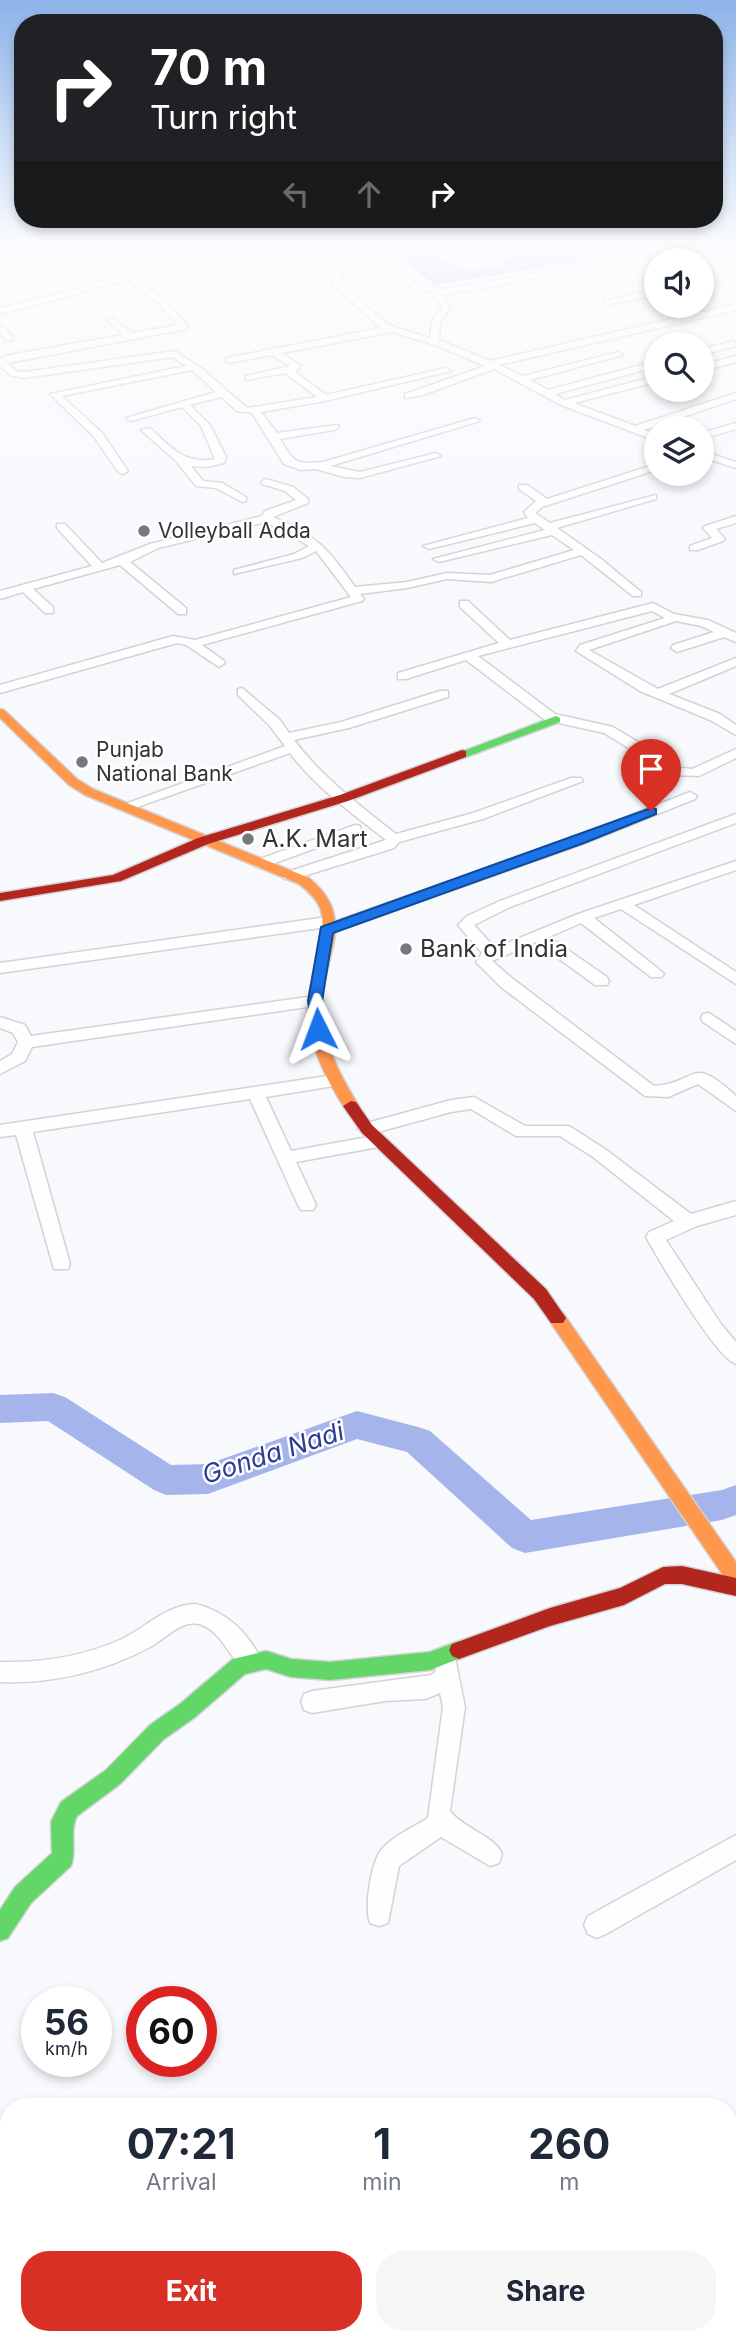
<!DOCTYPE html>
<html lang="en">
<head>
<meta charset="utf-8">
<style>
  :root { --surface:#fff; --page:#f6f6f7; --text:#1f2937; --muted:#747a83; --accent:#d93025 }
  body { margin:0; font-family:Inter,sans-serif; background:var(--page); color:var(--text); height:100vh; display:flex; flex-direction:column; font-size:26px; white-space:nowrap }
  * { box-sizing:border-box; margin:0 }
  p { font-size:23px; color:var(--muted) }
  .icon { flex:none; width:38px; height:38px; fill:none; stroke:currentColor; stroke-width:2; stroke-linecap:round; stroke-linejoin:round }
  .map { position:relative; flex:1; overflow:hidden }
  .details { position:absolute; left:0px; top:2098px; width:737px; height:247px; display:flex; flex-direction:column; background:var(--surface); border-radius:28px 28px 0 0; box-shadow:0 4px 10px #0003 }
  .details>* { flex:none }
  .banner { position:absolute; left:14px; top:14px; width:709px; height:214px; border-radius:28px; box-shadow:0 4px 10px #0003; background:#202124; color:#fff; overflow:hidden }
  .tools { position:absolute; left:644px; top:248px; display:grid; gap:14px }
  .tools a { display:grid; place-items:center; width:70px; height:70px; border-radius:50%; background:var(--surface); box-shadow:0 4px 10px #0003; font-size:35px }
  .speed { position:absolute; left:21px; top:1986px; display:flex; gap:14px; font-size:35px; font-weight:700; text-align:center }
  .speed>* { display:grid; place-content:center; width:91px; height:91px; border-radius:50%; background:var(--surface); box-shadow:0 4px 10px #0003; line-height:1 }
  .speed small { font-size:18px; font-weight:400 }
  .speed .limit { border:10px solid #d22; background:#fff; color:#111 }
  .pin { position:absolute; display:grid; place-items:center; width:60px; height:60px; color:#fff; margin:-72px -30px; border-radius:50% 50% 50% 0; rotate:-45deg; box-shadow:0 0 7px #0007 }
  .pin .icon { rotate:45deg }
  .me { position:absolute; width:77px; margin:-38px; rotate:357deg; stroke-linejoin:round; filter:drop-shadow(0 0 5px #0008) }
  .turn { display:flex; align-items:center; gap:24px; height:147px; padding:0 21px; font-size:32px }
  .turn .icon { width:91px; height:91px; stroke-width:2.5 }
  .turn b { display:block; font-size:49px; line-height:60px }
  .lanes { display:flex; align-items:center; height:66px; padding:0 21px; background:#0003; justify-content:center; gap:35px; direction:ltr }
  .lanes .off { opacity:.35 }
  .eta { display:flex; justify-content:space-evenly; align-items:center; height:119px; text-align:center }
  .eta b { font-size:42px; font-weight:700; line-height:49px }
  .primary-button { display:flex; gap:14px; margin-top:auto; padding:14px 21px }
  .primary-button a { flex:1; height:80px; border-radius:28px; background:var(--accent); color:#fff; font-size:28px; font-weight:700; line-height:80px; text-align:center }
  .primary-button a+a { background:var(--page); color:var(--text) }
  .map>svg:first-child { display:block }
  .water { fill:#a5b4eb }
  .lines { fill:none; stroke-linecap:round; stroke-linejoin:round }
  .river { fill:#a5b4eb; fill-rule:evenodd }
  .street-casing { stroke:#d3d3d6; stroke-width:3 }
  .fast-casing { stroke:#d3d3d6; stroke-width:3 }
  .slow-casing { stroke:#d3d3d6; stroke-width:3 }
  .jam-casing { stroke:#d3d3d6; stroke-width:3 }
  .street { fill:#fefeff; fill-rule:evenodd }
  .fast { fill:#63d668; fill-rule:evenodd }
  .slow { fill:#ff974d; fill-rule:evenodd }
  .jam { fill:#b3261e; fill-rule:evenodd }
  .route { fill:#1a73e8; stroke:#114b97; stroke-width:2 }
  .poi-dot { fill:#77787b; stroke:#fff; stroke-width:2.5 }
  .labels { text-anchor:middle; stroke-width:5; stroke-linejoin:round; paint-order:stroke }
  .far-poi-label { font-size:21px; fill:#323335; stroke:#fff; text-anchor:start }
  .poi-label { font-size:24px; fill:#323335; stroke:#fff; text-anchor:start }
  .water-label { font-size:26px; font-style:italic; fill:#2e3b94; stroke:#fff }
</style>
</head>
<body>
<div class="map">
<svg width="736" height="2344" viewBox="0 0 736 2344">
  <rect width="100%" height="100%" fill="#f8f9fd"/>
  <path class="water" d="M386,248h38l40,22 37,-3 2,-8 58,-11h99l-225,37z"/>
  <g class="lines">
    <path class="river" d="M53,1393l12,4 106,68 37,-1 149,-53 61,16 12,4 101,89 191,-30 14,-5v30l-14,5 -197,33 -13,-5 -105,-96 -50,-13 -149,55 -42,1 -12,-5 -106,-69 -48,2v-28z"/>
    <defs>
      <path id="street" d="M51,248h9l38,35 132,-35h15l-109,30 26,19 25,28v4l-179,34 8,8 8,1 151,-21 26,17 46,40 70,-11 -32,-24 -39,7v-4l44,-10 -18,-11 -43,8 -5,-3 2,-2 155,-30 -49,-44 6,-23 -30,5 -24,9 -4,-3 23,-10 36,-6 1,-8h8v5l-8,30 48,42 42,13 2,-17 10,-14 -10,-15 -24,-6 -40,-38h9l37,34 29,7 239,-41h21l-260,47 8,12 -11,14 -1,19 51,21 246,-57v6l-237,55 24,11 95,-24 5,3 -93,25 18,10 108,-29v6l-101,27 10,6 91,-24v6l-82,21 61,23 101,-33v6l-92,31 12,5v6l-95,-36 -67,-36 -71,26 -18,3v-4l80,-28 -47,-20 -46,-14 -110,21 19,13 -6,6 31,23 120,-27 5,3 -126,30 -64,11 16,21 61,-8 1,2 -5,3 -54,9c14,24 15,25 43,23l152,-44 5,3 -150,45 30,6 76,-19 5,3 -81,22 -16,-1 -28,-8 -15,1 -17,-6 -32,-51 -15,-2 -16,-14 -31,8 20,20 16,32 -2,6 -17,4 -16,-1 12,15 19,2 24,14v4l-4,1 -26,-14 -20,-2 -20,-25 -35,-31 9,-2c20,19 35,37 65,31l-14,-33 -19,-19 -51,14 -5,-3 90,-26 -24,-22 -130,26 40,37 26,38 -5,3 -4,-1 -25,-36 -44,-43 136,-28 -13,-9 -149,21 -14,-3 -10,-9v-7l9,-4 114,-20 -15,-14 4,-3 20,15 46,-8 -22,-24 -28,-21 -128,34v-6l91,-23z
        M467,248h10l8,7 -7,2z
        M717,248l19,4v5l-18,-7z
        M736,273v6l-34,7v-6z
        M656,289v6l-48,9 -4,-3z
        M0,325l12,11v4h-6l-6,-7z
        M734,341l2,5 -34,9v-6z
        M736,356v6l-34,9v-6z
        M736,423v6l-34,10v-6z
        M702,451l34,11v6l-34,-11z
        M656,464v6l-114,37 -7,6 15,10 106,-28v4l-99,29 44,31 40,33v4h-8l-52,-41 -90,27 -44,-3 -40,9 -47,6 4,5 -2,2 -160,44 21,15 2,3 -6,4 -33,-22 -9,-2 -177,50v-8l173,-49 22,4 156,-43 -35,-46 -14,7 -68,16v-4l60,-16 15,-8 -43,-24 -108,26 -28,14 56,46v6h-8l-58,-49 -87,24 20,18v6h-8l-22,-21 -23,7v-8l92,-25 -35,-38v-4h8l37,39 48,-19 112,-28 3,-5 31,-11 -11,-9 -23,-7 -1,-2 5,-3 27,8 15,12v4l-35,14c45,20 54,30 82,70l52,-5 40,-9 43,2 84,-25 -22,-15 -113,27 -6,-3 112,-29 -10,-7 -106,26 -6,-3 105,-28 -4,-6 12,-11 -17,-12v-4h8l20,14z
        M736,516v7l-20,6 9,10 -2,2 -25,9h-8v-4l22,-8 -9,-10 2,-2z
        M460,601h8l42,39 143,-37 21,11 34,6 28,13v9l-12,-5 -47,15 -6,-4 2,-3 41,-13 -13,-6 -25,-5 -87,29 69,39 78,-31v8l-67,28 51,20 16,11v10l-26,-15 -70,-29 -64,-40 4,-6 85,-27 -13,-7 -174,45 77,58 58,13 68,41 11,1 44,-20v9l-37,18 -26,-1 -69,-42 -59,-13 -79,-60 -60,19h-8v-6l101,-30 -39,-36z
        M242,688l38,32 9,13 52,-11 99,-31h8v6l-99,31 -55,12c28,37 66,66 102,94l77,-21 98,-35h10l2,3 -100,38 -84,23 -5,6 -100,31h-10l-2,-3 2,-3 102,-33c-33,-26 -71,-53 -96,-87l-161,57 -5,1 -7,-4 168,-61 -15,-20 -32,-31v-6z
        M690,792l7,4 -2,3 -110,44 -254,90h-10l-1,-5 -320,45v-10l327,-46 7,5 241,-85z
        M736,814v9l-226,84 -36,18 21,23 83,-34 158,-53v9l-102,35 102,67v12l-115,-75 -27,9 67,53 3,3 -3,3h-10l-70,-54 -32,14 58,40 2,4 -2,4h-12l-59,-43 -44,19 21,18 141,107c45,-3 35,-33 82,10v15l-38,-27 -30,13 -23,-1 -144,-109 -25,-25 6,-9 -24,-28 9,-9 33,-15z
        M355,825l5,1v6l-96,35 -5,1 -7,-4 2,-3z
        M315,996l6,1 2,4 -2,4 -289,42 -7,14 -25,13v-13l12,-7 6,-12 -5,-9 -13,-5v-11l25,8 6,11z
        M709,1013l27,18v13l-33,-22 -2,-4 2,-4z
        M334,1075l8,6 -2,4 -74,12 25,54 88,-16 9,6 -9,6 -83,15 20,43 -3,5h-12l-3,-5 -48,-106 -217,33 37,132 -2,5h-14l-38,-134 -16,2v-12z
        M474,1097l51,29h44l36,23 86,65 45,-13v14l-39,11 -31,14 55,84 15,18v22c-21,-7 -77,-104 -90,-127l3,-5 25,-11 -81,-64 -33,-21h-44l-45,-27 -20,3 -84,23 -9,-6 9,-6 84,-23z
        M195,1604c31,7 54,29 67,58l-3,7 -8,3c-21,-8 -26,-38 -49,-47 -20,-7 -36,14 -52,22 -46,25 -99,37 -150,35v-20c41,1 85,-6 122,-23 24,-12 45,-34 73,-35z
        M444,1647l8,3 3,7 10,50 -15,104c14,18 45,25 52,43l-3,9 -9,3 -49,-29 -42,29 -11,57 -9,3 -9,-3c-6,-16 1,-61 12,-74 11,-13 32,-22 46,-31l15,-111 -3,-14 -15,6 -40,2 -73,12 -8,-3 -3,-8 3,-8 8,-3 119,-16 5,-4 -3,-14 3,-7z
        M736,1835v25l-130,74 -9,4 -9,-4 -4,-9 4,-9z"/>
      <path id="fast" d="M556,716l4,2v4l-94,35h-8l-2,-3z
        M459,1641l7,3 3,6 -3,6 -36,14 -100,10 -39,-3 -25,-8 -21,5 -51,44 -30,21 -44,45 -43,32c-8,16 0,34 -6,50l-40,37 -23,35 -8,3v-31l15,-23 37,-34 -1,-31 10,-20 45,-32 44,-45 30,-21 53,-45 33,-8 25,8 39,3 100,-10z"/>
      <path id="slow" d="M0,709l4,1 73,69 16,10 216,89c52,43 10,80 13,134 3,35 19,65 37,94l-3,4h-10c-19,-29 -35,-60 -38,-95 -2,-31 22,-82 12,-107 -4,-10 -12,-17 -21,-24l-214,-89 -16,-10 -69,-67z
        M557,1311l6,2 173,249v25l-7,-3 -178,-261 -3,-5 3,-5z"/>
      <path id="jam" d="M462,750l4,1v6l-118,44 -140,43 -87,37 -121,20v-8l113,-18 85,-37 142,-43z
        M351,1101l5,1 16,23 174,164 20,29 -3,5h-12l-17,-24 -172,-166 -19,-27z
        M682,1566l54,12v18l-54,-12h-17l-41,21 -74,21 -91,33 -7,-3 -3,-6 3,-6 98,-36 70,-20 43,-21z"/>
    </defs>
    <use href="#street" class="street-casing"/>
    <use href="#fast" class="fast-casing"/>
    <use href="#slow" class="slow-casing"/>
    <use href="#jam" class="jam-casing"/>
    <use href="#street" class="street"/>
    <use href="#fast" class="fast"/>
    <use href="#slow" class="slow"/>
    <use href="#jam" class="jam"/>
  </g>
  <linearGradient id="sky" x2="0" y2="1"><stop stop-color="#8db4e9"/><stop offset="0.43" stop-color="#fcfcfe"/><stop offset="1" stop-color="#fcfcfe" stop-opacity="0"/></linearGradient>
  <rect width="736" height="577" fill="url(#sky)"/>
  <path class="route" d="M651,808l5,1v5l-72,29 -251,90 -11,68 3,28 -7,5 -5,-1 -5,-32 13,-74z"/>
  <g class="poi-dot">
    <circle cx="144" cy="531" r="7"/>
    <circle cx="82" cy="762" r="7"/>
    <circle cx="248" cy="839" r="7"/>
    <circle cx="406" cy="949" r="7"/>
  </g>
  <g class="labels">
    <g class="far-poi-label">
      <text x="158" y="538">Volleyball Adda</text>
      <text x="96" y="757">Punjab<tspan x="96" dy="24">National Bank</tspan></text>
    </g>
    <g class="poi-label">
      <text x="262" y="847">A.K. Mart</text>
      <text x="420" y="957">Bank of India</text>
    </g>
    <g class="water-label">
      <text transform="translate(273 1453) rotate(-18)" y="9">Gonda Nadi</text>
    </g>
  </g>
</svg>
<div class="tools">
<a><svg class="icon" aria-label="sound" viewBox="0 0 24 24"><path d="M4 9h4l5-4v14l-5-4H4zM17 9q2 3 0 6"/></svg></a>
<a><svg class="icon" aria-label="search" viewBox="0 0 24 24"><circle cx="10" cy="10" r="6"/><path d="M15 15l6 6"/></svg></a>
<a><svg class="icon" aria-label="layers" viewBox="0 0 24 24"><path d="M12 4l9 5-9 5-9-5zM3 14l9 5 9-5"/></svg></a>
</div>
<div class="speed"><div>56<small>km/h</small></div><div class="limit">60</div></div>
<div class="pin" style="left:651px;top:811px;background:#d93025"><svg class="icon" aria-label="arrive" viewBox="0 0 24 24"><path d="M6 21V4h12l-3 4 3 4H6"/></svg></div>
<svg class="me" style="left:318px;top:1029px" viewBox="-20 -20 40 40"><path d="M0-17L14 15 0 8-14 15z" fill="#1a73e8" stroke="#fff" stroke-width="4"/></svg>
<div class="banner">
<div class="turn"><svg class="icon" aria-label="right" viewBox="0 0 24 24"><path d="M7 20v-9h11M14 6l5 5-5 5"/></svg><div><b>70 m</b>Turn right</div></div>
<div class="lanes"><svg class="icon off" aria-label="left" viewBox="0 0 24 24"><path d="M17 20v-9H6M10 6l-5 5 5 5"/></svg><svg class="icon off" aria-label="ahead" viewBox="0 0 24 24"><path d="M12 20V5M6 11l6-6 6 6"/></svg><svg class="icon" aria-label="right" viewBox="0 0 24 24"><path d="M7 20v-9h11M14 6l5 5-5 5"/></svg></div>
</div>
<section class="details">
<div class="eta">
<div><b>07:21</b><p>Arrival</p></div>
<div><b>1</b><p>min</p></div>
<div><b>260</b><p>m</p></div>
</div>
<div class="primary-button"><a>Exit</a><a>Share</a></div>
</section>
</div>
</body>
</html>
